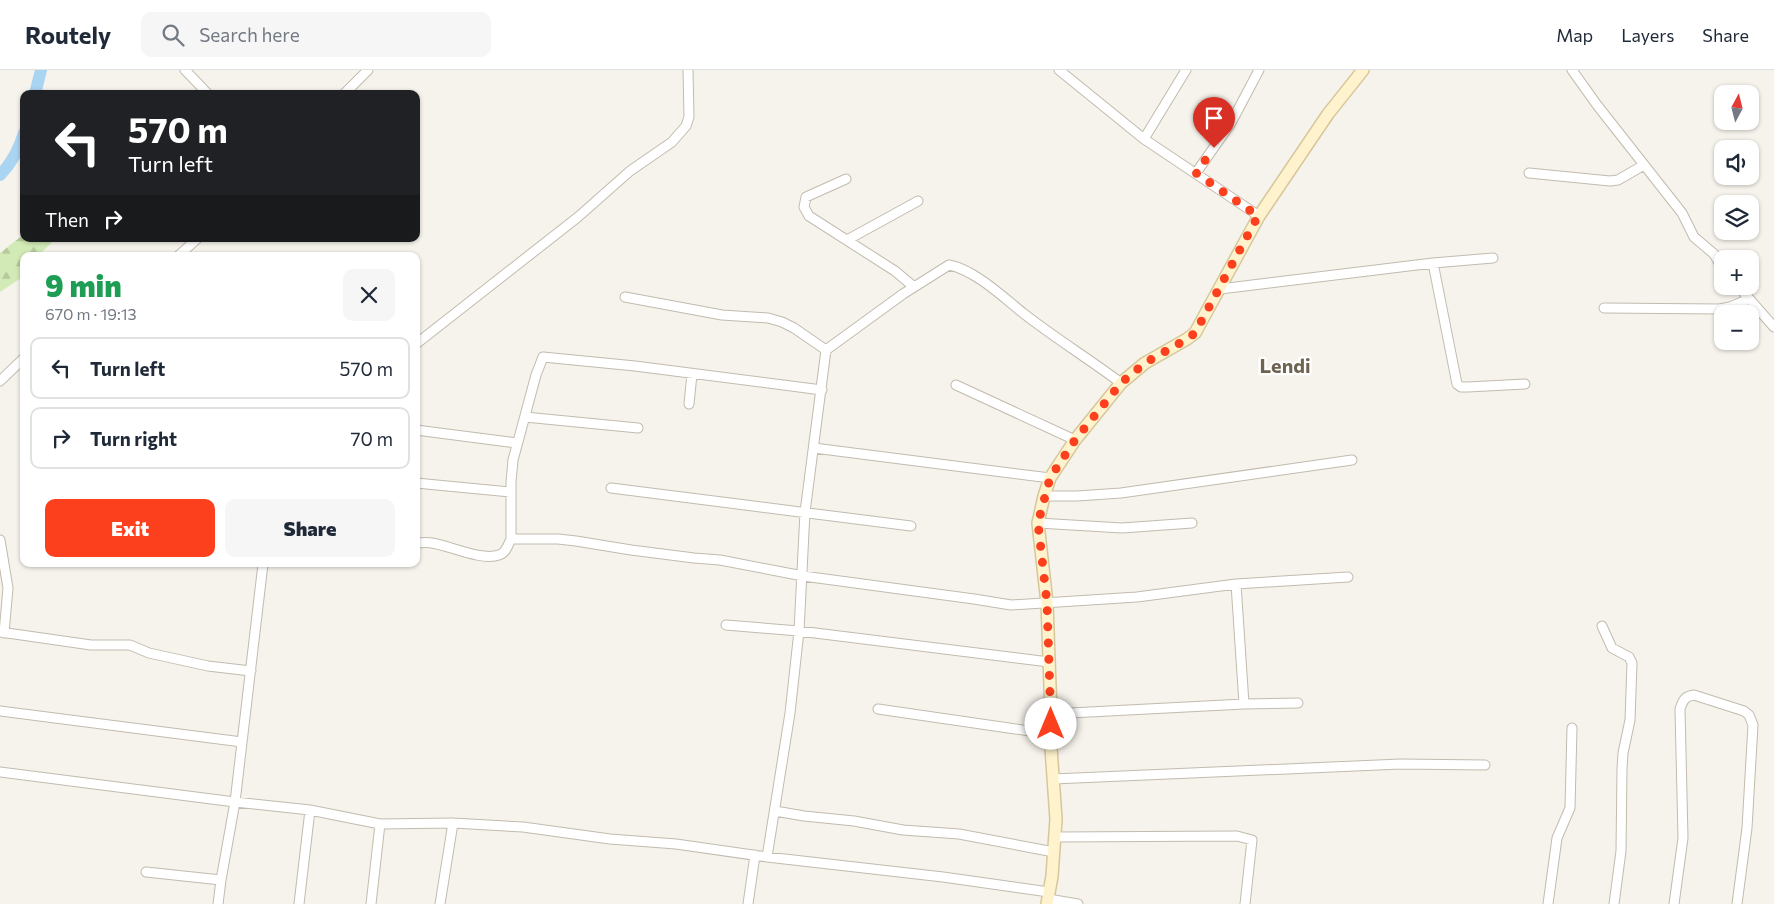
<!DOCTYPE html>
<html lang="en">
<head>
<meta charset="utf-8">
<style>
  :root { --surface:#fff; --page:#f6f6f7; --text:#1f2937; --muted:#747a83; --line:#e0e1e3; --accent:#fc3f1d }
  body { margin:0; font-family:Commissioner,sans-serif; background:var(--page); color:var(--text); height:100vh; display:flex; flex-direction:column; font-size:19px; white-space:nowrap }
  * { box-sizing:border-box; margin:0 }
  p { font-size:16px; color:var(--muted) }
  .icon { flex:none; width:28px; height:28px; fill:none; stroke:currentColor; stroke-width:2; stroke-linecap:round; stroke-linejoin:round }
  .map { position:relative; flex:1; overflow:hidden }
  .sheet { position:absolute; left:20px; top:182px; width:400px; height:315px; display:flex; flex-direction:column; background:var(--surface); border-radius:10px; box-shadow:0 1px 4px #0004 }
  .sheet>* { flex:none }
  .banner { position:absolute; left:20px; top:20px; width:400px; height:152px; border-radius:10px; box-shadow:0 1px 4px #0004; background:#202124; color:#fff; overflow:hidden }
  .needle { width:32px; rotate:7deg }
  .tools { position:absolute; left:1714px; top:15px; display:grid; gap:10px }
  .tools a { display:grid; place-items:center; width:45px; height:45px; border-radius:10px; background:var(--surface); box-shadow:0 1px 4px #0004; font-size:25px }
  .pin { position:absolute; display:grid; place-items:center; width:42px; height:42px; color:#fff; margin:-51px -21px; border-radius:50% 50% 50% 0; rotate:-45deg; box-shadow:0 0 5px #0007 }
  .pin .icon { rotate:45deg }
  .me { position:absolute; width:55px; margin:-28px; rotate:0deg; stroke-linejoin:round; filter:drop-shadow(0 0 4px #0008) }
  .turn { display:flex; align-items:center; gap:18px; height:105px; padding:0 25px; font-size:22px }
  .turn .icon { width:65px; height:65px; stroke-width:2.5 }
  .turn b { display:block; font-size:35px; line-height:42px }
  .then { display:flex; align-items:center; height:48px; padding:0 25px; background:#0003; gap:10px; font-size:19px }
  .round { display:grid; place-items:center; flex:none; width:52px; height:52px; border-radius:10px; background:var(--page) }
  .overview { display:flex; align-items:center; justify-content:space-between; height:85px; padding:0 25px }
  h1 { font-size:30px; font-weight:800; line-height:38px; color:#1e9e55 }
  .button { display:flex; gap:10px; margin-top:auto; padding:10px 25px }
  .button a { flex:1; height:58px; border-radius:10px; background:var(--accent); color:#fff; font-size:20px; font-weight:800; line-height:58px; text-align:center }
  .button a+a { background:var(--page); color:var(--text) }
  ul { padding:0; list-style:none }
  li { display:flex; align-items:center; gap:15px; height:62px; margin:0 10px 8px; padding:0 15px; border:2px solid var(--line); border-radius:10px }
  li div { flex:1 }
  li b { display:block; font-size:19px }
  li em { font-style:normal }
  header { display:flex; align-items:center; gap:30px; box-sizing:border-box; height:70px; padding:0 25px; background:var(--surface); border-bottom:1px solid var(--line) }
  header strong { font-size:24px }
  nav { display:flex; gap:28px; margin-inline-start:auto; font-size:18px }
  .search { width:350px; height:45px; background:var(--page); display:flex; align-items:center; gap:12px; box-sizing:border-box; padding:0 18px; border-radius:10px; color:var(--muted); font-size:19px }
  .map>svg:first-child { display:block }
  .forest { fill:url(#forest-firs) }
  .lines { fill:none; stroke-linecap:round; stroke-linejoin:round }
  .river { stroke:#a9d4f2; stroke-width:12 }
  .street-casing { stroke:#c2bbae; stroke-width:11 }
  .secondary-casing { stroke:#d6c79b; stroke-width:14 }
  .street { stroke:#fff; stroke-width:9 }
  .secondary { stroke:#fff3cd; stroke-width:11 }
  .route { stroke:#fc3f1d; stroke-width:9; stroke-dasharray:0 16.2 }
  .labels { text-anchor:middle; stroke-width:4.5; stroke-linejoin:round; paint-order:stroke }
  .quarter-label { font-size:20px; font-weight:bold; fill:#6e6250; stroke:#fff }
</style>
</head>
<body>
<header>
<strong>Routely</strong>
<div class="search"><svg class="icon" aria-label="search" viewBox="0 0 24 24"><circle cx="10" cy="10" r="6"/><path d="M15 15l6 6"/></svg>Search here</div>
<nav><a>Map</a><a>Layers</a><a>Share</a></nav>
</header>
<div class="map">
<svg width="1774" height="834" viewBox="0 0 1774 834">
  <defs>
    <pattern id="forest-firs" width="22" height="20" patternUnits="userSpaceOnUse" patternTransform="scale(1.25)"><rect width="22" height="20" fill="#d2eab5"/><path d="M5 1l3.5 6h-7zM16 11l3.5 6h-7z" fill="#b6ca9c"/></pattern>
  </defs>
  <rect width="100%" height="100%" fill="#f6f3ec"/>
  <path class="forest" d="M24,164v5h31l-17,17h-14v18l-3,4 -21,14v-39z"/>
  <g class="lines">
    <path class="river" d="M35,24l6,-24
      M0,105c12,-12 19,-26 24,-42"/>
    <defs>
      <path id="street" d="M185,0l23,24
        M1059,0l85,69 115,77
        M1572,0l25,35 85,108 12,24 20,17 8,14
        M344,24l24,-24
        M1144,69l42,-69
        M1196,103l35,-50 28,-53
        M1529,103l81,8 8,-1 26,-15
        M846,109l-40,18 -2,10 5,9 86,55 19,16
        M847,170l71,-39
        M178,186l19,-17
        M1433,193l24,121 4,3h7l57,-3
        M1738,216l36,41
        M1220,219l213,-26 60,-5
        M625,227l97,18 46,3 14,4 12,6 32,22
        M1604,238l115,1 11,-2 19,-8
        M416,274l162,-127 52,-46 42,-29 14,-16 3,-9 -1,-47
        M0,311l24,-23
        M956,315l119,55
        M689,334l3,-30
        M525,347l113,11
        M416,360l101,13
        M814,378l236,30
        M416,413l95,9
        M611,418l300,38
        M1044,426h33l44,-3 231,-33
        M1038,453l84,5 70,-5
        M511,469v-57l2,-22 23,-85 7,-18 92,9 187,24
        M0,470l8,48 -4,45
        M416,473c5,0 11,-1 16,0 19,3 49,18 67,12 7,-2 9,-10 12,-16h47l18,2 55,9 63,8 26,2 83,16 171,23 37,6 126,-8 99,-13 112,-7
        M1236,514l8,120
        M726,555l73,6 250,31
        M1602,556l10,22 17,9 3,6 -2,57 -7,33 -1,16 -1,82 -7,53
        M0,562l91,13h39l19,8 59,13 43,5
        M878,639l172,25
        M0,641l242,31
        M1051,644l193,-10 54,-1
        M0,702l235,30 75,8 70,14 73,-1 70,4 87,12 66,5 91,13 176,20 106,15
        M1053,709l348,-15 84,1
        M775,741l29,5 50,5 49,9 56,4 95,18
        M1056,767l181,-1 15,4 -7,64
        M767,787l23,-144 9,-82 6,-119 21,-162 77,-56 46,-29c26,5 54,32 74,48 32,25 66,46 98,70
        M146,802l75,8
        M1048,829l30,5
        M218,834l3,-24 14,-78 28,-238
        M299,834l11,-94
        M371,834l9,-80
        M440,834l13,-81
        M748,834l7,-49
        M1548,834l9,-66 13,-30 2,-80
        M1674,834l9,-66 -3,-129c3,-9 5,-13 14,-14l50,16 5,4 4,10 -6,103 -10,76"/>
      <path id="secondary" d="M1047,834l5,-28 4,-57 -6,-85 1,-20 -4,-111 -9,-80 6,-27 6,-18 25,-38 46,-57 24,-20 42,-24 8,-6 64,-117 69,-102 35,-44"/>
    </defs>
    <use href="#street" class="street-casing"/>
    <use href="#secondary" class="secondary-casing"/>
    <use href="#street" class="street"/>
    <use href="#secondary" class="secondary"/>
  </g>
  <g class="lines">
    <path class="route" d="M1051,654l-4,-121 -9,-80 12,-45 25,-38 46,-57 24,-20 42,-24 8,-6 63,-117 -62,-43 18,-25"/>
  </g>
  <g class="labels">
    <g class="quarter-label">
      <text x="1285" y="303">Lendi</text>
    </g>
  </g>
</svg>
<div class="tools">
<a><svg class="needle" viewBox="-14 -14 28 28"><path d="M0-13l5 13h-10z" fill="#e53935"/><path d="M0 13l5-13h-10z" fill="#747a83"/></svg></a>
<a><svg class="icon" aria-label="sound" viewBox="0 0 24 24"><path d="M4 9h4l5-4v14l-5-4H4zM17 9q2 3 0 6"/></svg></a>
<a><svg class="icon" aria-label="layers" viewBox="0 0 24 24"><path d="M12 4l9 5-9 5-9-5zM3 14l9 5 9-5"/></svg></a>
<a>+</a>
<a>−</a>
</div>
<div class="pin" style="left:1214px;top:78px;background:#d93025"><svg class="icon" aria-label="arrive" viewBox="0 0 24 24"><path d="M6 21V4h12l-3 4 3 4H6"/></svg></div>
<svg class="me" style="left:1051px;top:654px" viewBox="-20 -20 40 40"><circle r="19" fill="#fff"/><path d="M0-13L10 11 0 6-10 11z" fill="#fc3f1d"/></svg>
<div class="banner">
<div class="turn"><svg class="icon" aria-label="left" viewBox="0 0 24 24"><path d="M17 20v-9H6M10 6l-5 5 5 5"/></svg><div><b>570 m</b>Turn left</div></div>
<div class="then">Then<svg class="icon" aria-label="right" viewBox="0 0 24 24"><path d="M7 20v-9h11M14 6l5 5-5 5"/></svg></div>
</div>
<section class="sheet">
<div class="overview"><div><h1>9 min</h1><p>670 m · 19:13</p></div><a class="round"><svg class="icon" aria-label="close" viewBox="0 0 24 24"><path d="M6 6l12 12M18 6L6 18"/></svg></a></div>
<ul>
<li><svg class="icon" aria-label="left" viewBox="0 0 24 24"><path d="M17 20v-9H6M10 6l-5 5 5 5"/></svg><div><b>Turn left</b></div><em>570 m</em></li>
<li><svg class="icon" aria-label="right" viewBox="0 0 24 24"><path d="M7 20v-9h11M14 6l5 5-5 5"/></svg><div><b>Turn right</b></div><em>70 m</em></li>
</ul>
<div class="button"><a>Exit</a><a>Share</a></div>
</section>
</div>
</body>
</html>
